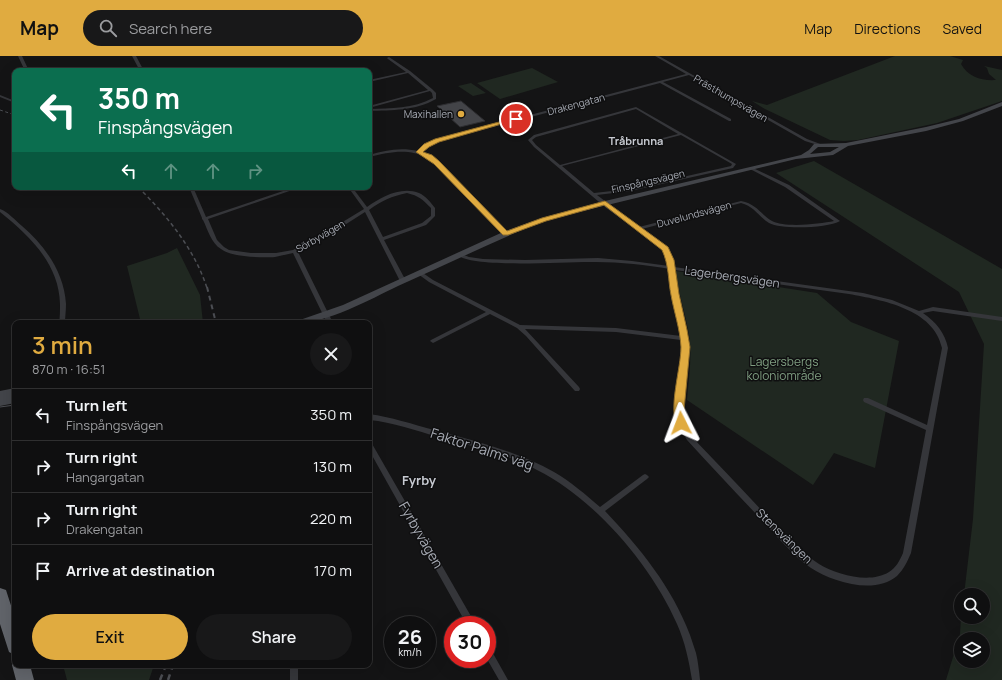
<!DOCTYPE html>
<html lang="en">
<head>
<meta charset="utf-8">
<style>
  :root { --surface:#0f0f10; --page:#181819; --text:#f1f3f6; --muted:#9b9c9f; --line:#2f2f30; --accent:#e0ab40 }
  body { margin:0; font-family:Manrope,sans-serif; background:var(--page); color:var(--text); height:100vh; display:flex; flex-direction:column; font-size:15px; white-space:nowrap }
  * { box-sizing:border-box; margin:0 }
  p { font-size:13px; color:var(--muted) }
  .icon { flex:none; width:22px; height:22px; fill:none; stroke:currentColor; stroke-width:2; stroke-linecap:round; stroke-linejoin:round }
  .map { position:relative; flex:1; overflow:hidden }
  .panel { position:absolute; left:12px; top:264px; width:360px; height:348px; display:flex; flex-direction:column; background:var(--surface); border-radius:8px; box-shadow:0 4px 16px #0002,0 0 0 1px var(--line) }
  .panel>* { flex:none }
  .guide { position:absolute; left:12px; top:12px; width:360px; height:122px; border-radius:8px; box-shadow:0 4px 16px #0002,0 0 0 1px var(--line); background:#0b6e4f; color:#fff; overflow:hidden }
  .tools { position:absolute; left:954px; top:532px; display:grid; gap:8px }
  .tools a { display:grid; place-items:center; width:36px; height:36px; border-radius:50%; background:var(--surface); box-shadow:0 4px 16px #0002,0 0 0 1px var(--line); font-size:20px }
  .speed { position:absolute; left:384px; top:560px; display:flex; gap:8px; font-size:20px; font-weight:700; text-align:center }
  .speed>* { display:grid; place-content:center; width:52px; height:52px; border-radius:50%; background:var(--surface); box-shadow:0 4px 16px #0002,0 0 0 1px var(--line); line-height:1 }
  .speed small { font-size:10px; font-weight:400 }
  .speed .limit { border:6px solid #d22; background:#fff; color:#111 }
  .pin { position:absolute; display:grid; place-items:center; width:34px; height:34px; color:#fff; margin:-17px; border:2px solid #fff; border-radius:50%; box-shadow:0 1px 4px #0007 }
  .me { position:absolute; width:44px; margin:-22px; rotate:357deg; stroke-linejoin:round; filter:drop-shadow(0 0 3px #0008) }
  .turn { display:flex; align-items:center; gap:14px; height:84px; padding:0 20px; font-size:18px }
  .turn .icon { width:52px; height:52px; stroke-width:2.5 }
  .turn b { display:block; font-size:28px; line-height:34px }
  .lanes { display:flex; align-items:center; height:38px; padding:0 20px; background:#0003; justify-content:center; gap:20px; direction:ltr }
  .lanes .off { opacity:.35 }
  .round { display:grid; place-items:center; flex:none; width:42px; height:42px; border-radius:21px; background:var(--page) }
  .head { display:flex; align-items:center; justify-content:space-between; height:68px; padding:0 20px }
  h1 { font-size:24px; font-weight:600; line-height:30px; color:var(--accent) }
  .action { display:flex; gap:8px; margin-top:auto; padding:8px 20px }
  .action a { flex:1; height:46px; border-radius:24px; background:var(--accent); color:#111; font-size:16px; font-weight:600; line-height:46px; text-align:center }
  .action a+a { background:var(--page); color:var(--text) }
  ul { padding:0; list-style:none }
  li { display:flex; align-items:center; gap:12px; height:52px; padding:0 20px; border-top:1px solid var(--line) }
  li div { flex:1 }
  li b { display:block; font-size:15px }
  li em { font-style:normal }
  header { display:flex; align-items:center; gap:24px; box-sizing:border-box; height:56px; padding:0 20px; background:var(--accent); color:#111 }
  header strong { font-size:19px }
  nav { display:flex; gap:22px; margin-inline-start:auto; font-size:14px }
  .search { width:280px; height:36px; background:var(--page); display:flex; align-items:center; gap:10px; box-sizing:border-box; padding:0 14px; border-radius:22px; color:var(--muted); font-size:15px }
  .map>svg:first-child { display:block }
  .green { fill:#202821; fill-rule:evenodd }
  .building { fill:#434448; stroke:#2e2e31 }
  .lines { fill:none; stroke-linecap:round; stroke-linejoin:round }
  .street { fill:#35363a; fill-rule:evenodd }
  .secondary { fill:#43454a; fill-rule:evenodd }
  .highway { fill:#61646a; fill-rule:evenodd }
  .tram { stroke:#4c4e53; stroke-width:1 }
  .rail-far3 { stroke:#4c4e53; stroke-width:1; stroke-dasharray:3 2.5; stroke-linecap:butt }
  .rail-far2 { stroke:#4c4e53; stroke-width:1.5; stroke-dasharray:4 3; stroke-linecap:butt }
  .rail-far1 { stroke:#4c4e53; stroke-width:2; stroke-dasharray:5 4; stroke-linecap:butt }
  .rail { stroke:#4c4e53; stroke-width:2.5; stroke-dasharray:6 5; stroke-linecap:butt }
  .route { fill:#e0ab40; stroke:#926f2a }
  .poi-dot { fill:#e0ab40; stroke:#0f0f10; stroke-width:1.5 }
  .labels { text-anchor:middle; stroke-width:3; stroke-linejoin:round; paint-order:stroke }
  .far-street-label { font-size:10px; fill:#a7abb4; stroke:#0f0f10 }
  .far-poi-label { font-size:10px; fill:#a7abb4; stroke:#0f0f10; text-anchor:end }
  .far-neighbourhood-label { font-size:11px; font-weight:bold; fill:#c7cad1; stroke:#0f0f10 }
  .street-label { font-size:12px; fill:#a7abb4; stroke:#0f0f10 }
  .park-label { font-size:12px; fill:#7f9e81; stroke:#0f0f10 }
  .neighbourhood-label { font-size:13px; font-weight:bold; fill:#c7cad1; stroke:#0f0f10 }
  .near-street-label { font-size:14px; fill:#a7abb4; stroke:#0f0f10 }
</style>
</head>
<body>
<header>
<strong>Map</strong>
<div class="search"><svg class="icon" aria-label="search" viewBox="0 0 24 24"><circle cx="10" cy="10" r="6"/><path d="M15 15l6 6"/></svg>Search here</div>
<nav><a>Map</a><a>Directions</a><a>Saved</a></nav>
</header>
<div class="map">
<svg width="1002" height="624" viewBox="0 0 1002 624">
  <rect width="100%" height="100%" fill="#141415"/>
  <path class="green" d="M895,0h55l13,4 -2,4c7,13 21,17 35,16l-7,-6 -2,-6 -3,-2 18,4v31l-65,22 -79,17 -14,1 -14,-1 -65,-31 -13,-8 15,4z
    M532,12l26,14 -58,17 -23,-16z
    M471,27l15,10 -13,3 -15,-10z
    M814,105l188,108v411h-56l14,-46 1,-17h22v-22h-19l9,-76 11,-175 -25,-52 -183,-119zM961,583h22v22h-22z
    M177,192l23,47 3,28h-62l-14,-57 40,-13z
    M676,215l141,22 34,29 48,19 -24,127 -41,-15 -21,32 -126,-85c2,-24 6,-48 1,-71 -4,-20 -10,-38 -12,-58z
    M63,609h91l-5,15h-82z"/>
  <path class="building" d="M461,45l24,20 -25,6 -23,-21z"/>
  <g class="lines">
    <path class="street" d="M18,0h4l7,15h-4z
      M132,0h4l8,15h-4z
      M655,0h4l148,83 16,6 -2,1 -16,-5 -116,-66 -26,7 68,37v2h-2l-69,-38 -216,57 -13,5 -9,7 9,4 77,77v2h-4l-75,-77c-22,-10 -38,-6 -60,-1v-2c16,-5 32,-8 49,-4l11,-8 13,-5 244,-64z
      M389,1l21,14 22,18 4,4v6c-21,12 -44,11 -67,12v-2c22,-1 44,0 64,-11l-1,-5 -2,-2 -61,17v-2l59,-16 -20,-17 -39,9v-2l37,-8 -18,-13 -1,-1z
      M0,39l15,6v2l-15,-6z
      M636,51l100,57 -3,4 -103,23 -33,4 42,32 102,-26c16,3 19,13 31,20 13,7 48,3 62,0l-49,-34 -35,-18v-2h1l38,18 51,36c-12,7 -58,9 -71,2 -10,-6 -15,-17 -28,-20l-99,26c16,12 29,17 32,38l189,26 29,7 27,11 14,-4 69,10v4l-69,-10 -10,2c13,9 22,20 25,35l-37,205c-4,9 -7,16 -14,23 -22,19 -65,6 -86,-8 -20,-14 -35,-33 -52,-51 -24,-25 -48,-51 -72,-77l-7,-12 -3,-9 -1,-10 6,-51 -1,-18 -65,-8 -91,-3 54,58 1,2 -1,2h-4l-49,-55 -9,-8 -27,-14 -55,28 -2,1 -3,-2 1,-1 55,-28 -57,-30 -11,-8 -1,-1 3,-2 13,9 87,45 96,3 65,8 -7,-36 -4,-31c-24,-4 -49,-7 -74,-7 -28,-1 -120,7 -139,-7l2,-2 10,4 14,2 42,1 73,-2 34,3 37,5 -3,-12 -6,-7 -55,-40 -71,-60 -6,-7 6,-5zM636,53l42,25 -118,31 -24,-20 -4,-5 4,-3zM681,79l51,29 -1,2 -101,23 -36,4 -32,-27zM675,214l174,24c33,6 85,15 93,54l-15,77 -59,-27h-4l-1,2 1,2 62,28 -23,123c-3,7 -7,15 -14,19 -19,12 -52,3 -70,-8 -21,-13 -37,-33 -54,-50 -24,-26 -49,-52 -74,-78 -17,-31 -1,-55 -3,-87 -1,-16 -6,-32 -9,-48 -2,-11 -3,-21 -4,-31z
      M189,131h4l13,30 89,-30h6l-93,32 9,21 7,7 5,3 22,3h25l17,-3 43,-24 28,-17 -16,-22h4l15,20c14,-10 34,-21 52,-14 7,3 12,10 16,15v8l-9,9 -42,15 22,41 -3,2 -3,-2 -35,-69 -25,16 -42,24 35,71h-6l-34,-70c-6,1 -12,3 -18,4 -13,1 -44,0 -54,-8 -10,-6 -13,-19 -18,-29l-1,-1v-1zM407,137c12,3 15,6 24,15v8l-9,7 -39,14 -14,-27c12,-9 23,-14 38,-17z
      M0,153c8,3 15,11 22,17 23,20 42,46 44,78 0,7 -1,13 -1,19h-6c1,-6 1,-12 1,-19 -1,-40 -30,-68 -60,-92z
      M369,358c22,3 43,10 65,16 41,11 83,21 120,42 17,10 31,22 46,35l43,-32 2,-1 2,1 2,2 -2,2 -42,32c35,37 67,76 85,124 2,6 4,12 6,18 2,8 3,18 4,27h-8c-3,-19 -7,-38 -15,-56 -26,-59 -82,-125 -140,-154 -31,-16 -65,-24 -98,-33 -23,-6 -46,-15 -70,-17z
      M369,385l2,1 105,183h-9l-98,-175z
      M487,591l3,1 18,32h-9l-12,-21z
      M290,609h8v15h-8z"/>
    <path class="secondary" d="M1002,46v4l-39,15 -37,10 -78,15 -15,9 -37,4 -250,61c-50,20 -98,44 -148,66 -29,14 -70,37 -102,37l1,-2 46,-16 160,-73 39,-14 63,-17 196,-46 8,-5 5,-6 32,-1 80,-16 33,-8zM818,91h21l-9,5 -20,2z
      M15,332v15l-15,3v-15z"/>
    <path class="highway" d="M0,532l6,2 9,28v37l-6,-3 -9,-28z
      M15,603v6h15l4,15h-18l-4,-15z"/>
    <path class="tram" d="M0,351l15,-2"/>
    <path class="rail-far3" d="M0,54l15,5"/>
    <path class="rail-far2" d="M138,131c29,29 56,61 69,101"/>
    <path class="rail-far1" d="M207,231l9,36"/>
    <path class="rail" d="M160,624l6,-15
      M168,624l5,-15"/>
  </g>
  <path class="route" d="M514,62l5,1 -80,23 -10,5 -6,5 9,3 7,6 68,70 35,-13 63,-17 63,46 6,13 5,34 8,36 3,17 -6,63 2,13 -2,3h-7c-9,-18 4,-58 4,-79 -1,-18 -7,-35 -10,-52 -3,-15 -2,-30 -9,-45l-58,-45 -58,16 -38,14h-5l-69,-71 -18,-12 8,-8 11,-5z"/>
  <circle class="poi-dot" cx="461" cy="58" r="4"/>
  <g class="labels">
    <g class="far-street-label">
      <text transform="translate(731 42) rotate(30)" y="4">Prästhumpsvägen</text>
      <text transform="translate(576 48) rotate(-15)" y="4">Drakengatan</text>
      <text transform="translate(648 125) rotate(-13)" y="4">Finspångsvägen</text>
      <text transform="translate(694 158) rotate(-15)" y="4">Duvelundsvägen</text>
      <text transform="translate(320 180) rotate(-30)" y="4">Sörbyvägen</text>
    </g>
    <g class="far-poi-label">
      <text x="453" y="62">Maxihallen</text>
    </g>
    <g class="far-neighbourhood-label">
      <text x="636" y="89">Tråbrunna</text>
    </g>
    <g class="street-label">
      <text transform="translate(732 221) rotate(8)" y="4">Lagerbergsvägen</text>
      <text transform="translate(784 480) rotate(44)" y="4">Stensvängen</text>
    </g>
    <g class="park-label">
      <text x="784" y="310">Lagersbergs<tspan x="784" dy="14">koloniområde</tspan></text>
    </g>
    <g class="neighbourhood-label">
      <text x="419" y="429">Fyrby</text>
    </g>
    <g class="near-street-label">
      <text transform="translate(482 393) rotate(18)" y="5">Faktor Palms väg</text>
      <text transform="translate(421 479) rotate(60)" y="5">Fyrbyvägen</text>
    </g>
  </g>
</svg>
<div class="tools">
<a><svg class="icon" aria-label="search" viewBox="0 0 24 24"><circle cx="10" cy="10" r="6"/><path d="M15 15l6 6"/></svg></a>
<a><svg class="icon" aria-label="layers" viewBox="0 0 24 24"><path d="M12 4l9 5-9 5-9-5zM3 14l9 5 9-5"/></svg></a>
</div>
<div class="speed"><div>26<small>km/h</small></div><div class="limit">30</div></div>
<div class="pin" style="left:516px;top:63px;background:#d93025"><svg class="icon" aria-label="arrive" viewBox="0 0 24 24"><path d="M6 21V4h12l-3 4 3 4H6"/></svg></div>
<svg class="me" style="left:681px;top:367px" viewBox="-20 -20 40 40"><path d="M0-17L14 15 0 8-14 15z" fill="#e0ab40" stroke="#fff" stroke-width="4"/></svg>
<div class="guide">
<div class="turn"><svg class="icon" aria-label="left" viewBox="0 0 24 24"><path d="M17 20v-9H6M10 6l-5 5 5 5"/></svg><div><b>350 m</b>Finspångsvägen</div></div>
<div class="lanes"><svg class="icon" aria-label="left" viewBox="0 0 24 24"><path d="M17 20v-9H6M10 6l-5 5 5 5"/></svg><svg class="icon off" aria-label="ahead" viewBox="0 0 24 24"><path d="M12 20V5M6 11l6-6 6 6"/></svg><svg class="icon off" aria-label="ahead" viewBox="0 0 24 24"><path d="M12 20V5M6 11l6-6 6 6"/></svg><svg class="icon off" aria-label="right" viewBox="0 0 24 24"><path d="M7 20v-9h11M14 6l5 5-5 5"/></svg></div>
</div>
<section class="panel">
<div class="head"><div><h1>3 min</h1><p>870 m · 16:51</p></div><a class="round"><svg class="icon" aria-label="close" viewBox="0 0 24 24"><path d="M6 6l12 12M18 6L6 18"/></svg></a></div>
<ul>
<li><svg class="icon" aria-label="left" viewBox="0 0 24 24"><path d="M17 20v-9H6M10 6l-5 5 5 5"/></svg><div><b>Turn left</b><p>Finspångsvägen</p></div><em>350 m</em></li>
<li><svg class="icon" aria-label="right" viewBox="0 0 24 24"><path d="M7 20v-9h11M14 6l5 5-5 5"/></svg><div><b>Turn right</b><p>Hangargatan</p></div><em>130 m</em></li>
<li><svg class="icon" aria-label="right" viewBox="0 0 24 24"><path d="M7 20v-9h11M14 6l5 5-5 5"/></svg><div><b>Turn right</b><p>Drakengatan</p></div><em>220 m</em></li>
<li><svg class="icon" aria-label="arrive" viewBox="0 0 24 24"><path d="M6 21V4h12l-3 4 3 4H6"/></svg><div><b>Arrive at destination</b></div><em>170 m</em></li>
</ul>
<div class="action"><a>Exit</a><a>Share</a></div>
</section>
</div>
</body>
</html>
